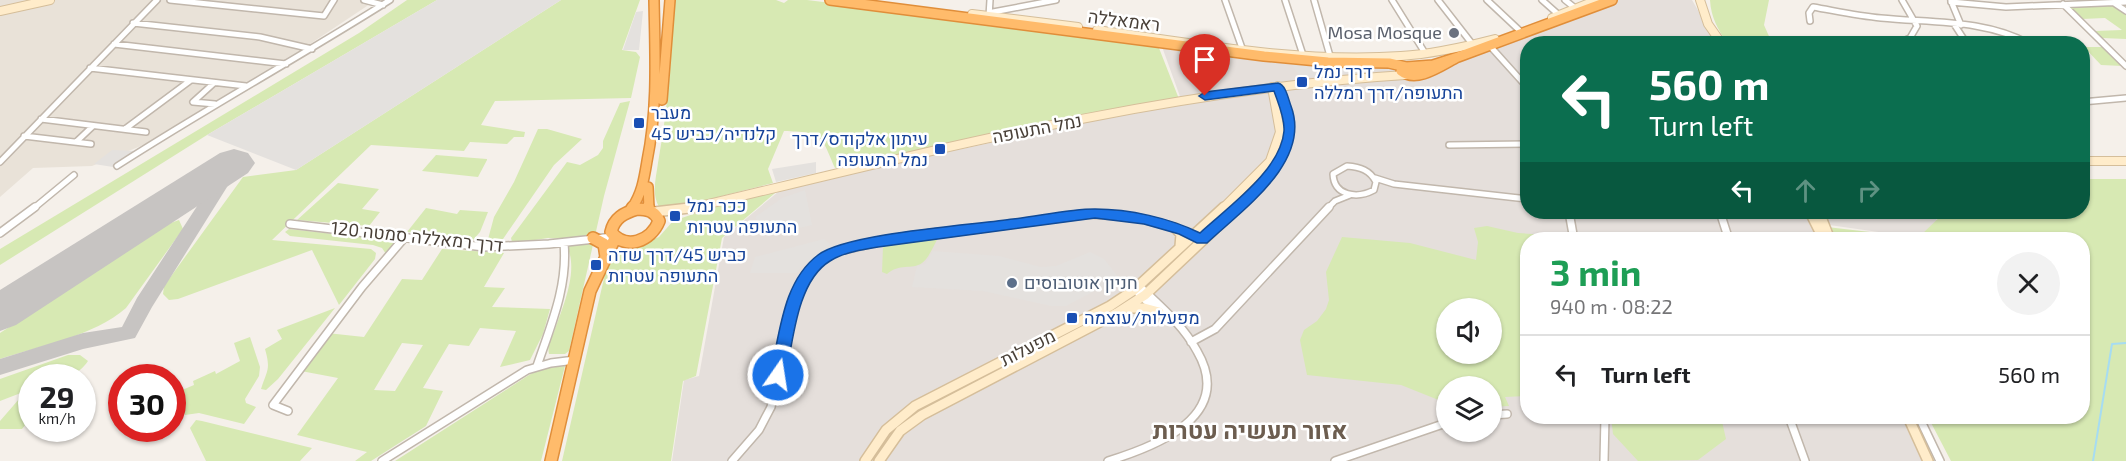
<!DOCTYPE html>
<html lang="en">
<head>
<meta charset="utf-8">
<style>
  :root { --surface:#fff; --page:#f2f2f2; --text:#202124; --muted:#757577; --line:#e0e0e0 }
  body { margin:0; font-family:"Exo 2",Heebo,sans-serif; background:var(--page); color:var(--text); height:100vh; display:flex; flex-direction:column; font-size:22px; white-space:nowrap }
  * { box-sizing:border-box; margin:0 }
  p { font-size:20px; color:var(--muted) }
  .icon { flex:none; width:33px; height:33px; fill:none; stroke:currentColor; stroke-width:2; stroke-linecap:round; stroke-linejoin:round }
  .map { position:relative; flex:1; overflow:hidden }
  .drawer { position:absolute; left:1520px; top:232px; width:570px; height:192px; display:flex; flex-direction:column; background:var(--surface); border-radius:24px; box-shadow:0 2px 4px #0004 }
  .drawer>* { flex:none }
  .top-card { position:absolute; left:1520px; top:36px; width:570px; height:183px; border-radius:24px; box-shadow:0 2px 4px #0004; background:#0b6e4f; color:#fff; overflow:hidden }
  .tools { position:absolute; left:1436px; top:298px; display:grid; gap:12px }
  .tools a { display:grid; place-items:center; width:66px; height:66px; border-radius:50%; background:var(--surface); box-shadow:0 2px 4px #0004; font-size:30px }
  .speed { position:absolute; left:18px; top:364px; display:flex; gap:12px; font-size:30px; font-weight:700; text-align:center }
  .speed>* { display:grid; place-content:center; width:78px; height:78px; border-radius:50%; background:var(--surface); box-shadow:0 2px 4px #0004; line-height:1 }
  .speed small { font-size:15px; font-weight:400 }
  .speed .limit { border:9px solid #d22; background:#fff; color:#111 }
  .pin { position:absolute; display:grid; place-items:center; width:51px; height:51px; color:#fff; margin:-62px -26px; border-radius:50% 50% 50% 0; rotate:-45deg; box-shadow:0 0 6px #0007 }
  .pin .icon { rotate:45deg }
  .me { position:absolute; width:66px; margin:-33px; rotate:13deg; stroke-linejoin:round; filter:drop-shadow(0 0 4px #0008) }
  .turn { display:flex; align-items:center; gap:21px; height:126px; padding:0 30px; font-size:27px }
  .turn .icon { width:78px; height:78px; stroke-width:2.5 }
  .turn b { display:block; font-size:42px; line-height:51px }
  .lanes { display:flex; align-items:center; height:57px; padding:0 30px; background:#0003; justify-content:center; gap:30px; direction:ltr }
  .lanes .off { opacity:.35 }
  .round { display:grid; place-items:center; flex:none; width:63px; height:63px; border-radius:32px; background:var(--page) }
  .summary { display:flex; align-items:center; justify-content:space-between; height:102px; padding:0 30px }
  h1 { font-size:36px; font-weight:700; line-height:45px; color:#1e9e55 }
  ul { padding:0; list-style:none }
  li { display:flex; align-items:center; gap:18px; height:78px; padding:0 30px; border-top:2px solid var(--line) }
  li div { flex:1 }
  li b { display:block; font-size:22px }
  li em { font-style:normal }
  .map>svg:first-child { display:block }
  .residential { fill:#e9e2d8 }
  .industrial { fill:#e5dfdb; fill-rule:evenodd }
  .green { fill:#d7e9b3; fill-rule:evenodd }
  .parking { fill:#e4e1de }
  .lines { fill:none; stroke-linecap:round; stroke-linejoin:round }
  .stream { stroke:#a6dcf2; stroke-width:2 }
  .taxiway { fill:#c7c4c2; fill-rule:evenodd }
  .runway { fill:#c7c4c2; fill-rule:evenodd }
  .street-far1-casing { stroke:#c1b7ac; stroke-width:8 }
  .street-casing { stroke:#c1b7ac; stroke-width:10 }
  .secondary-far1-casing { stroke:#d5be9a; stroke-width:10 }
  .secondary-casing { stroke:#d5be9a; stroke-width:12 }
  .highway-far1-casing { stroke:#e08e3a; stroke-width:12 }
  .highway-casing { stroke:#e08e3a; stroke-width:14 }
  .street-far1 { stroke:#fff; stroke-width:5 }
  .street { stroke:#fff; stroke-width:7 }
  .secondary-far1 { stroke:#ffecca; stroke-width:8 }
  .secondary { stroke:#ffecca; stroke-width:9 }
  .highway-far1 { stroke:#ffbb6b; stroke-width:9 }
  .highway { stroke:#ffbb6b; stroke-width:11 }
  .route { fill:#1a73e8; stroke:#114b97; stroke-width:1.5 }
  .worship-dot { fill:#6b7280; stroke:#fff; stroke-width:2 }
  .transit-dot { fill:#1a4fb4; stroke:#fff; stroke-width:2 }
  .service-dot { fill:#5c6f8a; stroke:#fff; stroke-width:2 }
  .labels { text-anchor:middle; stroke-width:5; stroke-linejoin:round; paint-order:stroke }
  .street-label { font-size:18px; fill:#494038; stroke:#fff }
  .worship-label { font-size:18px; fill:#5b616d; stroke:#fff; text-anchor:end }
  .transit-label { font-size:18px; fill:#164399; stroke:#fff; text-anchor:start }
  .service-label { font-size:18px; fill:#4e5e75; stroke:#fff; text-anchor:start }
  .district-label { font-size:24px; font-weight:bold; fill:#6c5d4f; stroke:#fff }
</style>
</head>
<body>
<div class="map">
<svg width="2126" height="461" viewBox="0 0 2126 461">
  <rect width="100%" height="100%" fill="#f5f0ea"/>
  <path class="residential" d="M0,0h376l-90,60 -138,83 -56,23 -59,2 -33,29z"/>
  <path class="industrial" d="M1617,0h75l25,43 -190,1v168h279l15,28h-294v177h385l22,44h-1262l12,-81 15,-4 25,-139 60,-50 398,-85 -21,-58 223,22 77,-6 49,-17zM1446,309h45v45h-45zM1446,387h45v45h-45z
    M1822,212h107l13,13 -28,12 -85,-12z"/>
  <path class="green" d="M407,0h30l-230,135 -207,130v-16l359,-216z
    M561,0h79l-18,50 14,2 4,5 -9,41 -136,3 -14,24 44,7 -1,5h-10l-7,7 -37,-2 -6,9 -93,-6 -99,95 99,9 5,4 -1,6 -36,46 -27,-55 -134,49 -9,1 -6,-6 1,-8 79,-109 53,-7z
    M673,0h103l8,3 4,-3h19l350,43 22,56 -344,69c-15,-36 -13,-35 -51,-37l-16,38 5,14 -90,23 -23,2c-9,-13 -4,-30 -2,-45 10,-57 14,-105 15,-163z
    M1710,0h59l-5,25 8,18h-45c-9,-14 -16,-25 -17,-43z
    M2113,5l13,9v25l-24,-1 -7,-7 27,-1 -17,-12 -23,1 -14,-13z
    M2084,47h21l18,19 -22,-1z
    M630,101l-26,95 -35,155 -4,3h-16c-2,-7 2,-15 5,-22 9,-26 29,-69 8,-93l-14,-1 -32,5 -4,-1 -1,-4 56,-76 13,3 18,-10 5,-7v-7l17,-38z
    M538,129h9l35,10 -28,26 -51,74 -3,4h-13l7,-26 20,-35z
    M436,155l51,4v1l-9,17 -56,-6z
    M2082,179h44v282h-175l-23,-44h154v-177h-248l-7,-13 60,7h35l23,-22h137z
    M338,183l41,6 -17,20 18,3 -11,14 -72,-6z
    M781,188l-59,50 -26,138 -13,5 -12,80h-109l43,-187 6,-13 11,-9 37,-15 14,-16 64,-22z
    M426,208l31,6 3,-4 28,2 -8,20 -7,8 -66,-8z
    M179,220l4,9 -57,79c-32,28 -86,38 -126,51v-26l168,-109z
    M1487,226l31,7 30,2 16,5h-37v156l-22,1 4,9 -18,1v-20h-45v16l-45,-18 -94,-10 -7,-35 4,-10 13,-9 9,-12 3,-9 -3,-28 16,-35 68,6 66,17 2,-18 -4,-14zM1446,309h45v45h-45z
    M289,229l108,12 -11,13 -4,-6 -9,-3 -83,-9 -5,-4z
    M938,238c-4,7 -9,20 -16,25 -10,7 -23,0 -35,11l-5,-2 1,-25z
    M442,249l62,4 -20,34 21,1 -13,19 58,2 -7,25 -13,26 -30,7 16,-36 -36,-3 -11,18 -20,-2 -26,44 20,3 -17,35 -55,35h-16l12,-9 -70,-17 41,-57 -37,-7 26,-38 37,4 38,-58 20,1zM402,343l21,2 -28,46 -21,-1z
    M335,308l-57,71 -12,11 -5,-1c6,-19 10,-19 4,-40l17,-10 -5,-9z
    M250,337l10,30 -1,9 -14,23 1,4 10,4 -12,17 -45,-11 -14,2 -10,-22 19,-8 -1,-4 22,-10 1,3 24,-13 -6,-18z
    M68,355h12l8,6c-14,21 -34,17 -56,17l-1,40 -9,11h-22v-8l26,-30 -26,10v-22z
    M565,366l-24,95h-146l134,-86 11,-6z
    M1611,417h110l5,22 -28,21 -60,1 -25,-27z
    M196,420l6,1 110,27 -12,13h-94l-16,-33z"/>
  <path class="parking" d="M437,0h124l-265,170 -89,-35z
    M643,11l-4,39h-16l13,-38z
    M1290,62l103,5v2l-92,9z
    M112,150l25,1 -24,16 -19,-3z
    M816,162v11l-40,9 -4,-13z
    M805,190l7,35 -45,11 -12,-19 27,-19z
    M824,239l8,7 -30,20 -5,7h-47l5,-16z
    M933,251l66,5 42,11 15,-1 34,-14 14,7 15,19 -53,28h-15l-68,-15 -71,-4 5,-21 8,-2z"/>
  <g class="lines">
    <path class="stream" d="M2093,461l19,-117 14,-1"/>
    <path class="taxiway" d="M234,157l6,2 2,4 -90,144 -17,31 -52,11 -83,26v-16l83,-26 39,-6 15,-29 91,-139z"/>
    <path class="runway" d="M234,149l14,4 7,10 -7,10 -232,152 -16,6v-41l220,-137z"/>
    <defs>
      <path id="street-far1" d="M170,0l154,16 10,-16
        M364,0l19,5
        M1225,0l17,48
        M1285,0l18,55
        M1314,0l16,56
        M1392,0l33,53
        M1438,0l35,45
        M1487,0l32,30
        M1542,0l17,15
        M1565,0l10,8
        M1951,1l10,24
        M1951,2l55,5 120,-5
        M2114,3l12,8
        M2063,4l63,62
        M989,16l4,-4 63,-12
        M989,16l1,-16
        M1810,21l-1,-8 4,-6c23,4 45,9 68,11 50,5 104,1 149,26
        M133,23l127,14 52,12
        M1954,24l13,20
        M114,44l172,20
        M1897,44l13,-6 7,-12 -15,-26
        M1490,46l37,41
        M90,68l156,18
        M214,83l-21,19 22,2
        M2082,102l44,-4
        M41,119l105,13
        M125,129l66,-49
        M24,136l67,8
        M76,142l17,-16
        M1449,145l78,-1
        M0,162l157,-162
        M117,166c90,-58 183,-109 273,-166
        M1347,166c13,1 23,4 29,16l-2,8c-17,9 -40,6 -41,-16z
        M1375,178l19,6 133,15
        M34,208l40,-33
        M1328,208l7,-7 15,-6"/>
      <path id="street" d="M1569,212l5,28
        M1720,212l9,28
        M290,224l194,23 65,-3 64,-7
        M0,233l35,-26
        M1139,294l17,16
        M1191,342l24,-13 114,-122
        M537,366c14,-41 31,-80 27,-123
        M288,411l-15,-6 89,-118 43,-50
        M1491,415l16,-1
        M1789,417l16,44
        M1919,417l21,44
        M382,461l145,-91 24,-7 24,-3
        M732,461l27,-31 12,-23 24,-108 8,-19 12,-15 20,-13 43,-10 211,-28 45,3 39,10 23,10
        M1108,461c49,-15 127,-45 89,-110 -14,-26 -37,-45 -58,-65
        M1335,461l111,-38
        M1604,461l1,-44"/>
      <path id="secondary-far1" d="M1700,0l8,24 14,20
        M0,11l50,-11
        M972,14l106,13
        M1552,18l45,-18
        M1097,30c100,14 203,33 304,26 32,-2 63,-9 94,-17
        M2082,161h44
        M692,208c235,-56 471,-118 713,-133
        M1223,208l47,-47 10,-29 -8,-45
        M1236,208c44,-41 66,-60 42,-122"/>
      <path id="secondary" d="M654,212l44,-5
        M1810,212l14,28
        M1819,212l11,28
        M1175,228l6,6 -1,12
        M1129,308h15l15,4
        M1908,417l20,44
        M865,461l21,-31 29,-24 195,-100 24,-16 90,-83
        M879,461l21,-30 22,-16 195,-102 28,-18 93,-88"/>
      <path id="highway-far1" d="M830,0l434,56 64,6 61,1 17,4
        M1458,57c-16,8 -41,27 -57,14l5,-4 27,-2z
        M1458,57l154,-57
        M662,100l8,-100
        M648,187l1,21
        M632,208c10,-15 12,-29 15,-47 11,-54 8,-106 7,-161"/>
      <path id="highway" d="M648,207l1,3
        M637,209c10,0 18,2 22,12 -8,20 -33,30 -48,11 3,-14 13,-19 26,-23z
        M631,210l2,-3
        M593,238l11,6 2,13
        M551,461l39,-170 25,-53"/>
    </defs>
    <use href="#street-far1" class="street-far1-casing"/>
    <use href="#street" class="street-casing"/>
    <use href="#secondary-far1" class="secondary-far1-casing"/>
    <use href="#secondary" class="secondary-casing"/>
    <use href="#highway-far1" class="highway-far1-casing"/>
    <use href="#highway" class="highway-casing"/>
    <use href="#street-far1" class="street-far1"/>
    <use href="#street" class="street"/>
    <use href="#secondary-far1" class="secondary-far1"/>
    <use href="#secondary" class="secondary"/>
    <use href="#highway-far1" class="highway-far1"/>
    <use href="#highway" class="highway"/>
  </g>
  <path class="route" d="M1278,83c8,2 10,15 13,23 21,56 -48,103 -84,137h-10l-18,-9 -35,-10 -49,-6 -217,29c-16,3 -34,5 -48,14 -33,20 -37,80 -44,114l-3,5h-10l-3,-5c10,-40 12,-93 48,-120 29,-22 154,-30 195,-36 27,-3 55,-10 82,-10 34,0 75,9 105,24 28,-26 81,-63 84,-102 1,-13 -6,-28 -10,-40l-69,9 -6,-4 6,-4z"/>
  <circle class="worship-dot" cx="1454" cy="33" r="6"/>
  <g class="transit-dot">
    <rect x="1296" y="76" width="12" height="12" rx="3"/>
    <rect x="633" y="117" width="12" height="12" rx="3"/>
    <rect x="934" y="143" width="12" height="12" rx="3"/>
    <rect x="669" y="210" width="12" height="12" rx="3"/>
    <rect x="590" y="259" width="12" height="12" rx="3"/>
    <rect x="1066" y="312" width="12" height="12" rx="3"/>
  </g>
  <circle class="service-dot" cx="1012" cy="283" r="6"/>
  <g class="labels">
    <g class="street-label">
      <text transform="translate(1124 21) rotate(7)" y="6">ראמאללה</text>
      <text transform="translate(1037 129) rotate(-11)" y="6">נמל התעופה</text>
      <text transform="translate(417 237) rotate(6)" y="6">דרך רמאללה סמטה 120</text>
      <text transform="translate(1028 348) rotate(-27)" y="6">מפעלות</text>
    </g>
    <g class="worship-label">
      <text x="1442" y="39">Mosa Mosque</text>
    </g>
    <g class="transit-label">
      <text x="1314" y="78">דרך נמל<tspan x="1314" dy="21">התעופה/דרך רמללה</tspan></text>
      <text x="651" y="119">מעבר<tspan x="651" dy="21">קלנדיה/כביש 45</tspan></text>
      <text x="928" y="145" text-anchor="end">עיתון אלקודס/דרך<tspan x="928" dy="21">נמל התעופה</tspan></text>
      <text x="687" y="212">ככר נמל<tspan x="687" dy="21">התעופה עטרות</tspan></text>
      <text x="608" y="261">כביש 45/דרך שדה<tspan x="608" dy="21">התעופה עטרות</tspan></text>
      <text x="1084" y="324">מפעלות/עוצמה</text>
    </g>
    <g class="service-label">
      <text x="1024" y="289">חניון אוטובוסים</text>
    </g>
    <g class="district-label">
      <text x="1250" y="439">אזור תעשיה עטרות</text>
    </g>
  </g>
</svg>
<div class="tools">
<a><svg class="icon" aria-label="sound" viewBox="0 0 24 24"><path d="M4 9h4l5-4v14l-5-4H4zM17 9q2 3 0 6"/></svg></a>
<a><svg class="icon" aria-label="layers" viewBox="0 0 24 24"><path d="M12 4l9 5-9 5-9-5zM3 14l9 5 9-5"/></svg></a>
</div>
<div class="speed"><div>29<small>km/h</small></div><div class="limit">30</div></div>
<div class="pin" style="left:1205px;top:96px;background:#d93025"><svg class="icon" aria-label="arrive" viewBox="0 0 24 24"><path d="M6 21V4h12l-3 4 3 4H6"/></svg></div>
<svg class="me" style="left:778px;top:375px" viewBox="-20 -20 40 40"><circle r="17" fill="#1a73e8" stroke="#fff" stroke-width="3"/><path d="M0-11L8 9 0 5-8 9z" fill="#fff"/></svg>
<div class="top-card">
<div class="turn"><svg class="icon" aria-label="left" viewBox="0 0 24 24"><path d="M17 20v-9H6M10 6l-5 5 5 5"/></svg><div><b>560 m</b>Turn left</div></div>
<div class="lanes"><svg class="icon" aria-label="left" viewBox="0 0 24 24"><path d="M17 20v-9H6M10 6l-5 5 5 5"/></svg><svg class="icon off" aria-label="ahead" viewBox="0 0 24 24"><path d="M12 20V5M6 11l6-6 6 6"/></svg><svg class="icon off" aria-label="right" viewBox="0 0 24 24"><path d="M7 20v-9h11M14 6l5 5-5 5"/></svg></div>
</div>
<section class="drawer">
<div class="summary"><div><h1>3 min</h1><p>940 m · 08:22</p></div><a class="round"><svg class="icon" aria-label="close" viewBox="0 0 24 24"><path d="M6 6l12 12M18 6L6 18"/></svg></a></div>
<ul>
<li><svg class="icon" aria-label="left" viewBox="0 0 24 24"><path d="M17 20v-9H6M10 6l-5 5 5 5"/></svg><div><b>Turn left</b></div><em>560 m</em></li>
</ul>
</section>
</div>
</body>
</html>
